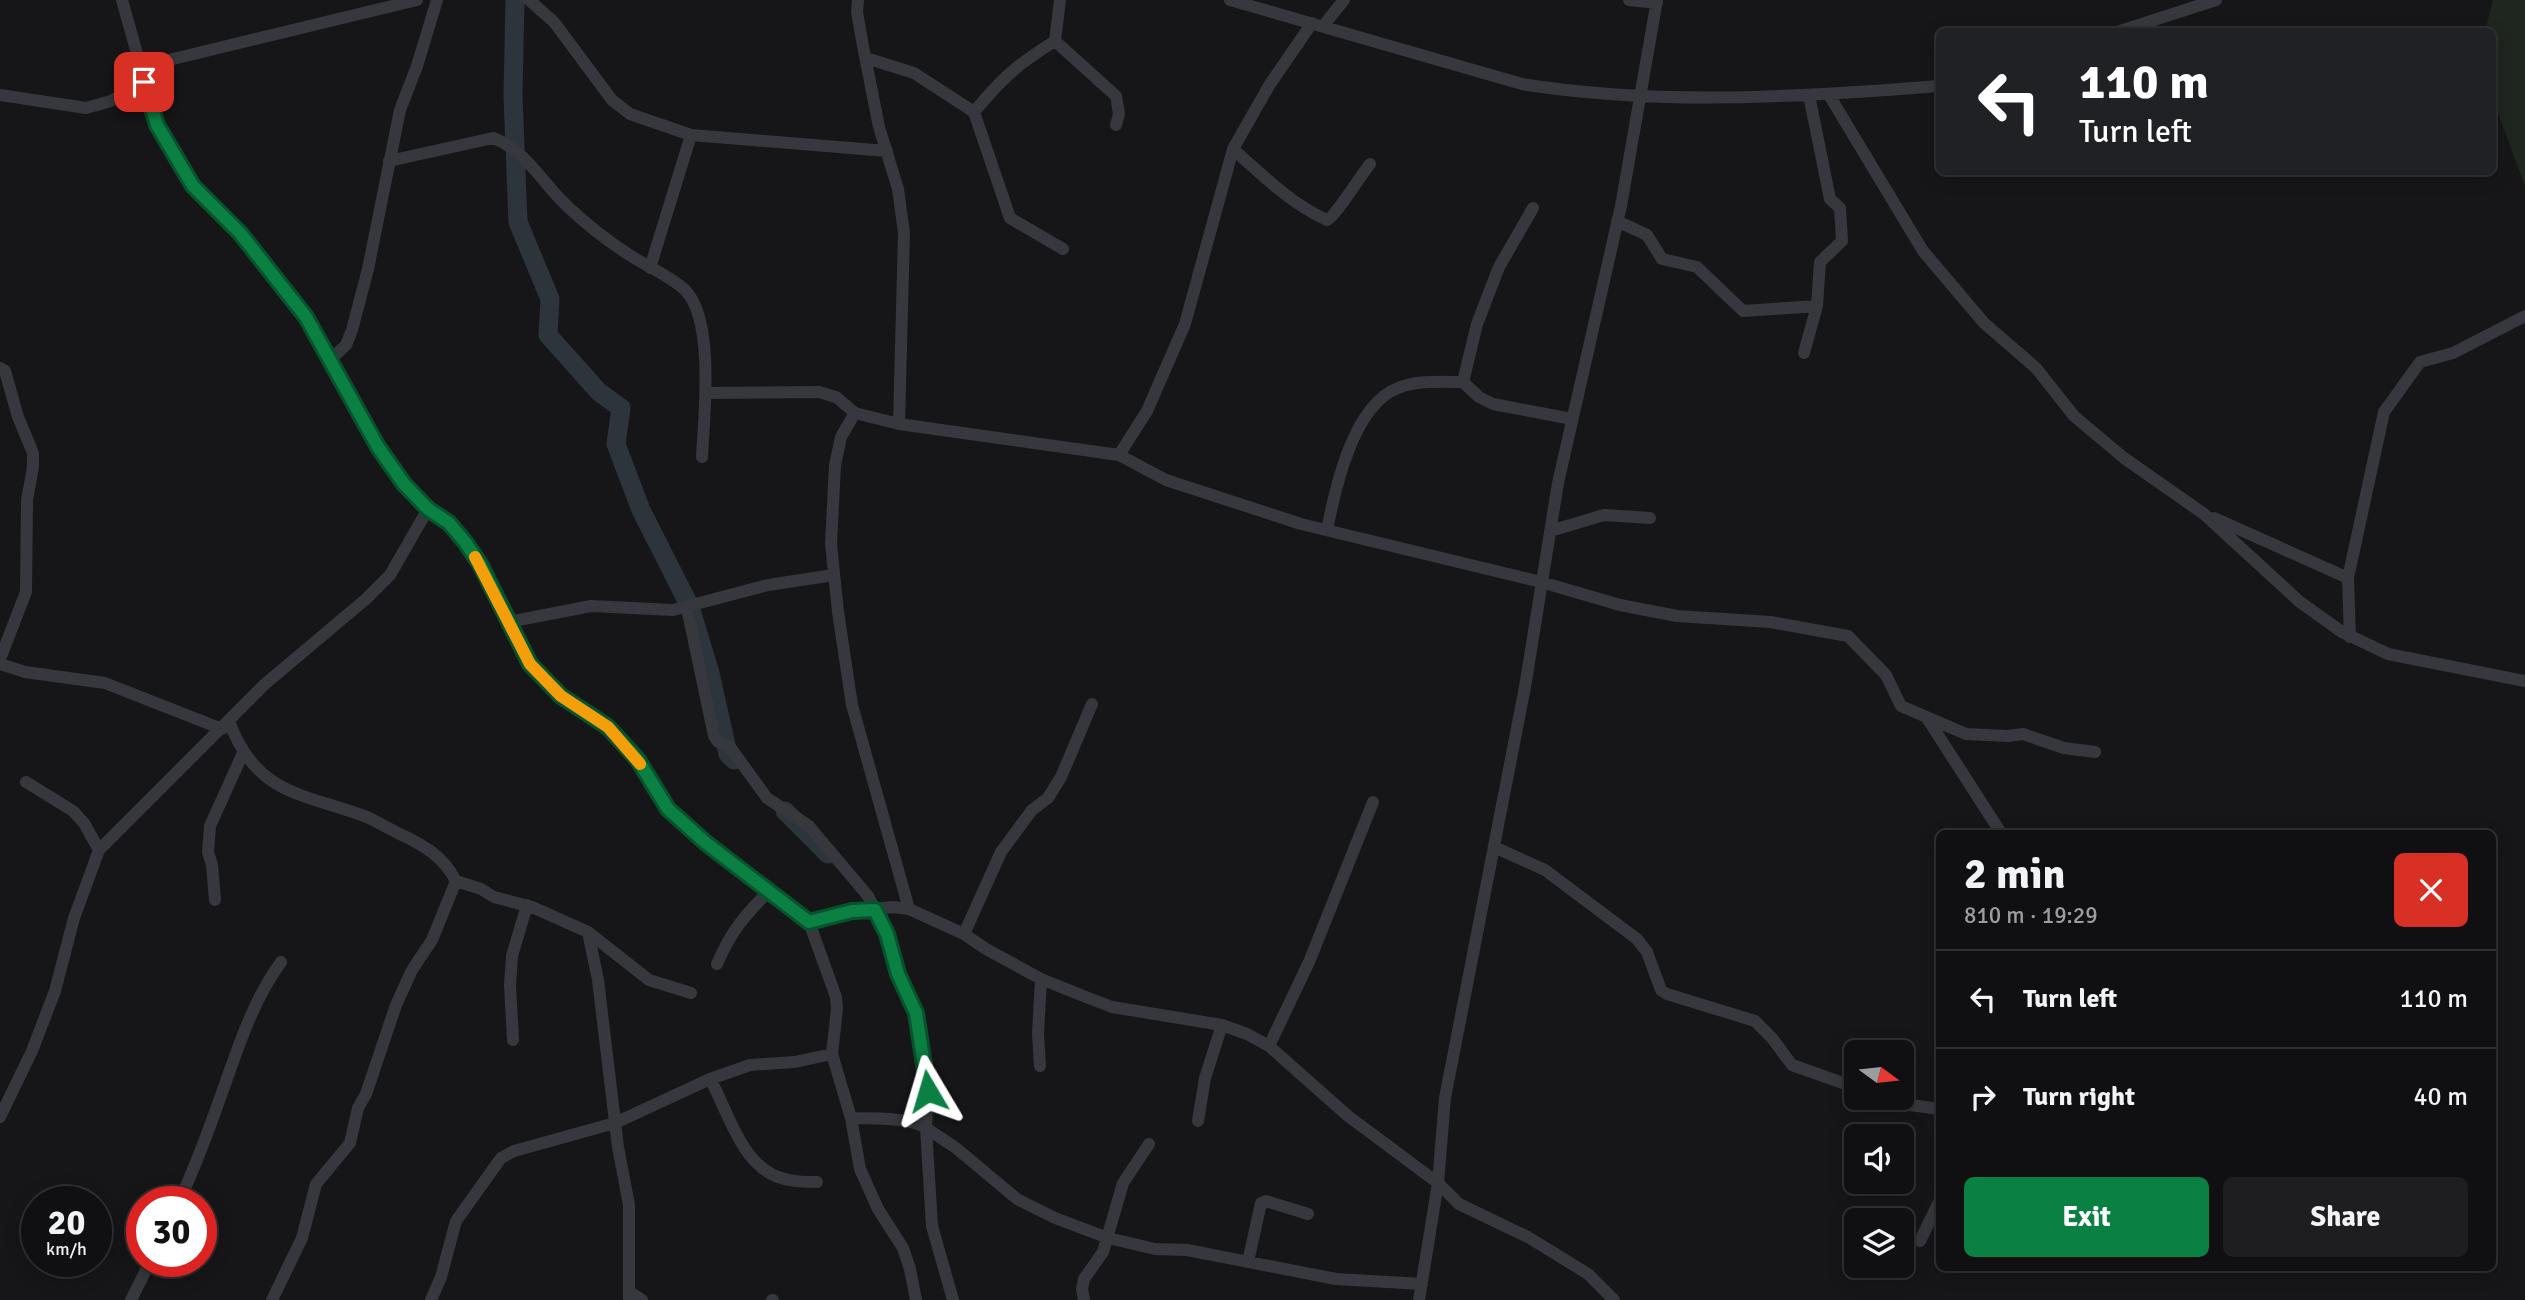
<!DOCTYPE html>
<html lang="en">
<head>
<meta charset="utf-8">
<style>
  :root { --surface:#101012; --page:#1e1e20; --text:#f1f3f6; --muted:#9c9d9f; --line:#303032; --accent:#0b8043 }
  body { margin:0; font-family:Signika,sans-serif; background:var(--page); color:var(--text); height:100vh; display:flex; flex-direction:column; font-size:26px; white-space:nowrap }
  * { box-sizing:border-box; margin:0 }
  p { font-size:23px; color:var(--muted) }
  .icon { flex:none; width:38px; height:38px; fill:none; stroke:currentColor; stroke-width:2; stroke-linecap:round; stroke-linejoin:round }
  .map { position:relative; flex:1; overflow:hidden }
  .panel { position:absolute; left:1936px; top:830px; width:560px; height:441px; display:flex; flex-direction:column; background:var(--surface); border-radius:10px; box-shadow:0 4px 18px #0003,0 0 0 2px var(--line) }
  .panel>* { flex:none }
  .top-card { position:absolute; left:1936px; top:28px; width:560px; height:147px; border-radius:10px; box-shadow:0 4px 18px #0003,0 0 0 2px var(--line); background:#202124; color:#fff; overflow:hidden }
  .needle { width:46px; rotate:105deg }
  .buttons { position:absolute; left:1844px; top:1040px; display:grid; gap:14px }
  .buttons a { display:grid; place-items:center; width:70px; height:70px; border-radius:10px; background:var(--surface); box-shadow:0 4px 18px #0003,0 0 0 2px var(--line); font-size:35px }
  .speed { position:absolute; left:21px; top:1186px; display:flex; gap:14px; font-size:35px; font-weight:700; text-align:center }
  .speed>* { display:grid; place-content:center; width:91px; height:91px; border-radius:50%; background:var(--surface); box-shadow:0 4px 18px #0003,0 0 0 2px var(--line); line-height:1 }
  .speed small { font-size:18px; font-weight:400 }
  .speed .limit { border:10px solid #d22; background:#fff; color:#111 }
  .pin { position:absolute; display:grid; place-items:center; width:60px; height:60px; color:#fff; margin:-30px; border-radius:14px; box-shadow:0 4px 10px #0006 }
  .me { position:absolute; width:77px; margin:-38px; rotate:353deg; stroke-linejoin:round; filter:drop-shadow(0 0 5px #0008) }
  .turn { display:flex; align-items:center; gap:24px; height:147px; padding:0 28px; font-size:32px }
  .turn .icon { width:91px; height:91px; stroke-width:2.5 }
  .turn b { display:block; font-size:49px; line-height:60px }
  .round { display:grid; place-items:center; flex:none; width:74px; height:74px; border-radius:10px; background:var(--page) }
  .head { display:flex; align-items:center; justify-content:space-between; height:119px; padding:0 28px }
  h1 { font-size:42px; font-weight:700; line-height:52px }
  .button { display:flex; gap:14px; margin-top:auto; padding:14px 28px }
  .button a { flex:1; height:80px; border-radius:10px; background:var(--accent); color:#fff; font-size:28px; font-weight:700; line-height:80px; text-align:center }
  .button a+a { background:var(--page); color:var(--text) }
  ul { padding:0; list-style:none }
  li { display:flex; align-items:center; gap:21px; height:98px; padding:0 28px; border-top:2px solid var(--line) }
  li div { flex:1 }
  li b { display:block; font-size:26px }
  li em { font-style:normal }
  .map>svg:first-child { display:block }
  .green { fill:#1e261f }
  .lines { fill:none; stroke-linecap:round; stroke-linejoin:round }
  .river { stroke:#2c353c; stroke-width:19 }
  .street { stroke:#37383d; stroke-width:12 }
  .route-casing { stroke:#07532c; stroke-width:18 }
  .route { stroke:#0b8043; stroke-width:12 }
  .slow { stroke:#f59e0b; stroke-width:12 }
</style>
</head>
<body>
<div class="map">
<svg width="2525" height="1300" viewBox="0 0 2525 1300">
  <rect width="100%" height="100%" fill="#161618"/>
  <path class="green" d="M2493,0h32v186l-33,-89v-65l-7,-1z"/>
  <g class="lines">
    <path class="river" d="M515,0l-2,96 5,126 32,77 -2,36 51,57 22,16 -5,36 25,66 49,97 20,66 18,81 6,6
      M785,811l43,43"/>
    <path class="street" d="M122,0l35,125 36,61 47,47 66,84 72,130 26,37 24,25 20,14 17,19 15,22 50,101 31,31 47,31 30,33 30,49 38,34 64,47 39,32 27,75 1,12 -5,45 19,64 9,51 18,40 25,39 7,21 6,31
      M529,0l25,22 58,78 18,14 61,21 196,16
      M858,0l-1,12 6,34 16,81 19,62 6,44 -5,191 220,31 47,25 135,44 240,58 79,23 57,11 93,6 78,14 38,39 15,31 65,28 42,2 15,-2 41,14 31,4
      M1230,0l292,84c138,22 279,13 417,2
      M1629,0l28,3
      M1323,26l21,-26
      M2117,32l99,-32
      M1055,41l61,55 3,18 -3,11
      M866,58l48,15 60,39c28,-34 44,-48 81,-71l5,-41
      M140,67l277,-67
      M0,95l86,13 25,-7 33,-19
      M1829,95l94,156 61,72 52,45 38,48 50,42 80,56 96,88 42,30 46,22 137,27
      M974,112l36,106 53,31
      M1233,149c28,25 58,55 94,71 8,-3 34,-45 43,-56
      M389,161l104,-23c32,11 50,46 74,68 19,18 42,36 64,50 17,11 39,20 54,34 30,30 19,127 17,167
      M1533,208l-34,59 -22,57 -14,58 16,15 14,7 79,15
      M1617,221l30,14 15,24 35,8 46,44 74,-5 3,-44 22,-21 -2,-33 -10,-9 -21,-104
      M650,268l41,-133
      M1804,353l13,-47
      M329,361l17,-16 6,-15 16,-61 32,-159 17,-44 20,-66
      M0,368l5,3 13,46 15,36v14l-6,33 -1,92 -26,67
      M705,393l114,-1 17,5 19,16 44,11
      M855,413l-14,24 -6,28 -4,79 7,68 14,93 57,204
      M1119,455l28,-44 38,-87 48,-175 37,-65 42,-61
      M2214,518l134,60
      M1327,530c8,-41 26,-125 71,-142 19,-8 44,-6 65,-6
      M1550,531l54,-16 46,3
      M687,608l27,128 4,6 12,5 37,51 42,28 59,70 19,38 11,40 18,39 12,78 -2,37c-16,-11 -55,-9 -75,-10
      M508,622l83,-16 82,4 95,-25 66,-10
      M2350,637l-2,-59 36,-166 36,-50 33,-9 72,-37
      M0,664l25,8 80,11 117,46
      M1927,718l74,115
      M229,721c27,74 73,72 138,96 11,5 22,12 33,17 25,12 43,22 56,47l-24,59 -20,30 -16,35 -30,89 -8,14 -8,35 -34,41 -14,54 -30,62
      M26,782l47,29 11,12 15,27
      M1494,847l51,23 92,69 10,13 14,38 6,4 88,27 17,17 20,27 65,23
      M456,881l25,8 13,8 38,10 56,25 10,48 20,167 11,58v95
      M215,900l-3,-35 -4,-13 2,-26 33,-73
      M809,922l43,-11 41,-4 16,2 55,25 22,15 55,30 50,20 21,8 110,18 25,9 22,12 79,70 90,67 21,21 69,33 60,37 26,26
      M588,932l61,48 42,13
      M964,934l37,-82 31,-42 16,-12 13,-21 31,-73
      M717,964c14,-33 28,-49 53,-74
      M513,1040l-3,-55 2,-29 15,-51
      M1269,1046l40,-84 64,-160
      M1040,1066l-2,-32 3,-55
      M710,1079c20,35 32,93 79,101 9,2 19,2 28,2
      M1887,1097l24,8 28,4
      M0,1117l32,-66 23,-60 19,-73 25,-68 166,-166 101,-85 24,-24 38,-66
      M1198,1121l7,-43 17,-53
      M179,1202c15,-33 28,-67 40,-101 18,-49 31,-96 62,-139
      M1920,1241l19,-39
      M1248,1262l13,-59 5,-2 42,13
      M630,1292l12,8
      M131,1300l19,-38
      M431,1300l10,-23 15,-56 45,-63 13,-7 101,-28 95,-44 40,-14 45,-3 37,-8
      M772,1300h1
      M953,1300l-21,-74 -6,-98 30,20 61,51 38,19 53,20 47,11 32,1 149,29 86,5
      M1084,1300l-2,-11 2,-10 19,-27 20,-69 26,-39
      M1419,1300l19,-117 7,-85 80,-411 33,-204 63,-277 36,-206"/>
  </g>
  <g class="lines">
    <defs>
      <path id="route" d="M144,82l13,43 36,61 47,47 66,84 72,130 26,37 24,25 21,14 16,19 15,22 50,100 31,32 47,31 30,33 30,49 38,34 103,79 43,-11 23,-1 12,24 11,40 18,39 12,78"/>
    </defs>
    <use href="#route" class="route-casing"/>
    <use href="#route" class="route"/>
    <path class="slow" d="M475,557l55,107 31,32 47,31 32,37"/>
  </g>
</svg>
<div class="buttons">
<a><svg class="needle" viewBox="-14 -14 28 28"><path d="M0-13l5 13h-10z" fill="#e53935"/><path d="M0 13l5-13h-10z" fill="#9c9d9f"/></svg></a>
<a><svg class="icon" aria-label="sound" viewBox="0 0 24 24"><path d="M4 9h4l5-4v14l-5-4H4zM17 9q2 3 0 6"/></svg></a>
<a><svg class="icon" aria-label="layers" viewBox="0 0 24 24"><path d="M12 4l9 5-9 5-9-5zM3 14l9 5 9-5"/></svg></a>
</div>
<div class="speed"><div>20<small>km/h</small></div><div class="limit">30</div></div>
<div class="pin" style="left:144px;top:82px;background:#d93025"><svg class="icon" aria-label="arrive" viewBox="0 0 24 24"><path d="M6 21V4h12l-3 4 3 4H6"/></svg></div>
<svg class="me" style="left:928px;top:1091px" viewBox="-20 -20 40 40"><path d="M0-17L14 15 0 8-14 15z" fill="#0b8043" stroke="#fff" stroke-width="4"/></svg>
<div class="top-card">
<div class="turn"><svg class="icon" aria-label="left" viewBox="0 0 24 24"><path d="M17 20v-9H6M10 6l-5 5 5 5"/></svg><div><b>110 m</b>Turn left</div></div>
</div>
<section class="panel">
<div class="head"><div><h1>2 min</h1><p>810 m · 19:29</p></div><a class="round" style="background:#d93025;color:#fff"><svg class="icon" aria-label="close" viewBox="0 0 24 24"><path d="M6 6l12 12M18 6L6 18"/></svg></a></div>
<ul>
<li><svg class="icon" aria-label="left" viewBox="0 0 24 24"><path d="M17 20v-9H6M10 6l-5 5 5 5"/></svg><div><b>Turn left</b></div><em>110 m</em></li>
<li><svg class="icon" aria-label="right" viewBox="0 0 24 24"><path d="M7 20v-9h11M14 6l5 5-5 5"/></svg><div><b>Turn right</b></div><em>40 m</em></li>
</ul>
<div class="button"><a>Exit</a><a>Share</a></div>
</section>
</div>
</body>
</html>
